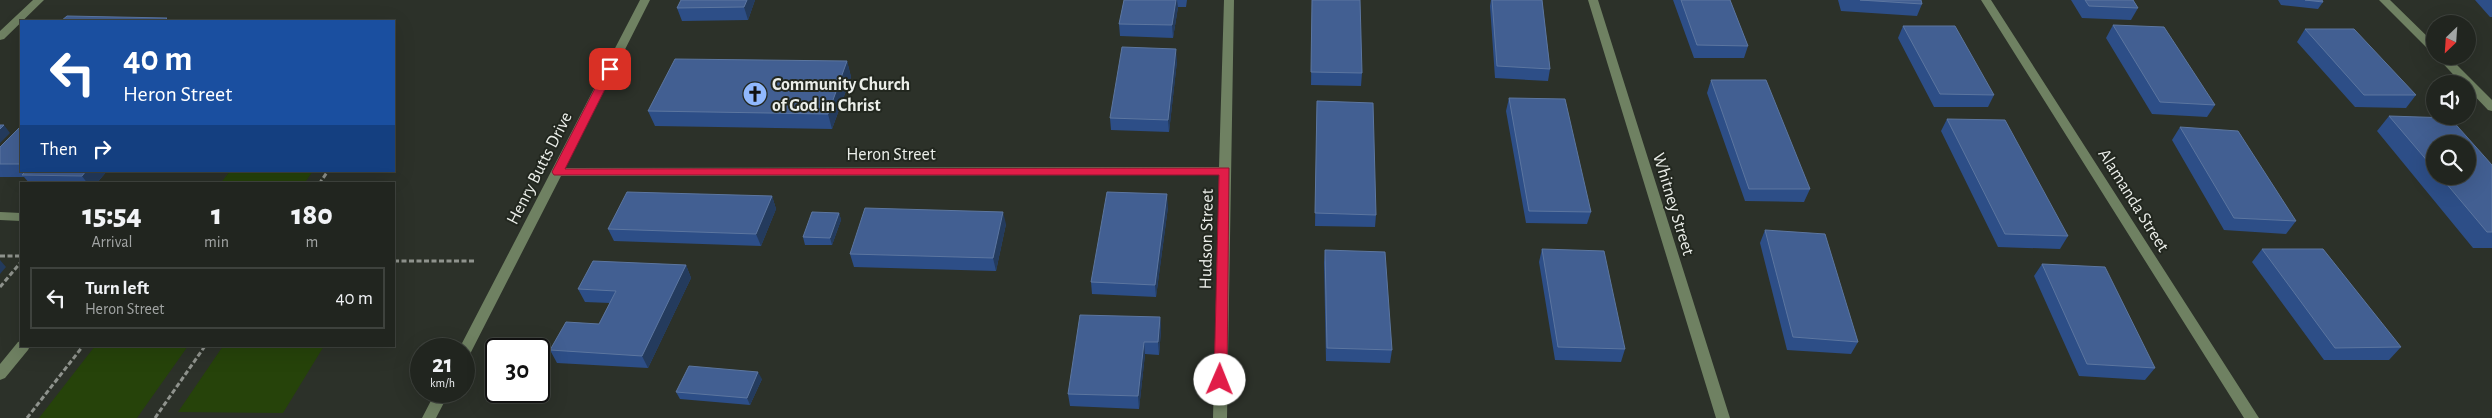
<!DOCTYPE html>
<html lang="en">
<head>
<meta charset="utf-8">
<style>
  :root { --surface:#21251f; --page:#2d312c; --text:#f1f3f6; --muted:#a2a5a4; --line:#3e423d }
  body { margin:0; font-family:"Alegreya Sans",sans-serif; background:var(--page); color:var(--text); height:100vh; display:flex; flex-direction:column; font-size:19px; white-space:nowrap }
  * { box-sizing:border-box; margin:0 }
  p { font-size:16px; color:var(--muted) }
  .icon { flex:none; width:28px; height:28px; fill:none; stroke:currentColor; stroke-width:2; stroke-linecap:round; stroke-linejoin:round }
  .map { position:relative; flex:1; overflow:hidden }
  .drawer { position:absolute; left:20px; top:182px; width:375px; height:165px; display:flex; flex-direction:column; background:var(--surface); border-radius:0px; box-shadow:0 5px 20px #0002,0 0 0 1px var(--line) }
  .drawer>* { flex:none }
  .banner { position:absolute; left:20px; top:20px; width:375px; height:152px; border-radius:0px; box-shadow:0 5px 20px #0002,0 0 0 1px var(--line); background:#1a4fa0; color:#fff; overflow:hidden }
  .needle { width:32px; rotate:205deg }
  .fabs { position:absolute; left:2426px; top:15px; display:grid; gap:10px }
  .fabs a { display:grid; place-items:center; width:50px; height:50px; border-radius:50%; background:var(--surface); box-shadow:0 5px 20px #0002,0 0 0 1px var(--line); font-size:25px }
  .speed { position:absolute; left:410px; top:338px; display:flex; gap:10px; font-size:25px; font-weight:700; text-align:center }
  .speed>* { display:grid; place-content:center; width:65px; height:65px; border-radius:50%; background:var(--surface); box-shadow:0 5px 20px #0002,0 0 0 1px var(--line); line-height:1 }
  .speed small { font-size:12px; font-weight:400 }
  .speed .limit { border:2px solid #111; border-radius:8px; background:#fff; color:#111 }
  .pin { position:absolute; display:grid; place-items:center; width:42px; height:42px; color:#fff; margin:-21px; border-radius:10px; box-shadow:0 2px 8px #0006 }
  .me { position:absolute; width:55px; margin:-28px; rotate:1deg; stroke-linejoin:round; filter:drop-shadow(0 0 4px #0008) }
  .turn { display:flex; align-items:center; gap:18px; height:105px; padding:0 20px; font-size:22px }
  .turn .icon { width:65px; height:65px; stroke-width:2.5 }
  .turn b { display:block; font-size:35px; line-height:42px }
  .then { display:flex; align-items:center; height:48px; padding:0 20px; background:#0003; gap:10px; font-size:19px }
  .eta { display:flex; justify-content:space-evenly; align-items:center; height:85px; text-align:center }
  .eta b { font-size:30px; font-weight:800; line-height:35px }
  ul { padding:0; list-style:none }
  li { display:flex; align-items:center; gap:15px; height:62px; margin:0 10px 8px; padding:0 10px; border:2px solid var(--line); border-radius:0px }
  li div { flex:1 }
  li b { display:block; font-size:19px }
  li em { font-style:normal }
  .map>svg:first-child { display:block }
  .green { fill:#26430a }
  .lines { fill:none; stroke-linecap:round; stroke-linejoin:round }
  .path { stroke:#8f938d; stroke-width:3; stroke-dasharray:5 2.5; stroke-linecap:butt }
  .minor { fill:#6f8162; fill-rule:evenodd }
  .wall { fill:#2d4e87; fill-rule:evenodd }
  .shaded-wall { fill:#243b5d }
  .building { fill:#425f92; stroke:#5c76a0 }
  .route { fill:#e11d48; stroke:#92132f }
  .labels { text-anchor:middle; stroke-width:4; stroke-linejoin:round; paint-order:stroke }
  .poi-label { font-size:18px; font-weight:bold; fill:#ebeee9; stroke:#22271f; text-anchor:start }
  .street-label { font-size:18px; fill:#ebeee9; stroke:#22271f }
</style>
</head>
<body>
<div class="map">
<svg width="2492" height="418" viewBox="0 0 2492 418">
  <rect width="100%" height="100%" fill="#2c3129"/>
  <path class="green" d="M230,171h83l-9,13h-84z
    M95,346h93l-51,72h-98z
    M223,346h101l-41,67 -105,-1z"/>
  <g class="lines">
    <path class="path" d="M319,184l9,-13
      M0,256h21
      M394,261h81
      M0,287l21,-25
      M27,418l56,-72
      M155,418l50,-72"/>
    <path class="minor" d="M33,0h11l-40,39 -4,1v-9z
      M640,0h10l-85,168 654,-1 5,-167h10l-7,418h-14l6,-243 -658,1 -92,180 -5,1v-8h-5z
      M1588,0h10l132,418h-14z
      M1981,0h10l268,418h-15z
      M2379,0h11l45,44v9l-4,-1z
      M2436,56h12l44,44v11l-4,-1 -20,-21v-5h-6z
      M0,212l21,1v8l-21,-1z
      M21,341v5h9l-2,4 -23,28 -5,2v-16l18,-22z
      M436,391h14l-14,27h-14z"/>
  </g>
  <path class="wall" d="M681,0h74l-7,20 -66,1 -5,-13z
    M1124,0h63l-1,7h-8l-5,31 -53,-2 -1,-12z
    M1491,0h51l8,69 -2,12 -53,-3 -5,-72z
    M1673,0h57l18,46 -4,12h-50z
    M1838,0h83l1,4 -5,12 -76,-5z
    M2071,0h62l5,8 -7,12 -49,-2z
    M2278,0h44l1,2 -5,7 -37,-4z
    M2475,0h17v17h-2z
    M1312,11l50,62 -1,13 -50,-1z
    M2113,25l102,80 -8,12 -55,-3 -46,-76z
    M1903,26l91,69 -6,12h-54l-36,-69z
    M2305,29l111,66 -10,13 -51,-1 -58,-65z
    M847,61l4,16 -19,52 -177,-3 -7,-15z
    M1177,61l-8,71 -58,-2 -1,-12z
    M1711,80l99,109 -6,13 -59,-1 -38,-108z
    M1509,98l82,114 -4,12 -61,-1 -20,-112z
    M1317,101l59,114 -1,12 -60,-1z
    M2389,116l103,49v83h-19l-96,-117zM2435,144l33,32h-33z
    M1947,119l121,117 -8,13 -62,-2 -57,-116z
    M21,126v45h86l-11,13h-66l-6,-7h-24v-30z
    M2180,127l116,94 -10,13 -62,-4 -52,-90z
    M772,196l4,13 -15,37 -147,-5 -6,-12z
    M1168,207l-12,90 -64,-3 -1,-12z
    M839,213l2,7 -9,25h-27l-2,-8z
    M1006,224l-10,47 -142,-4 -4,-13z
    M1765,230l93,112 -7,12 -64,-4 -27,-107z
    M1542,249l83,100 -4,13 -66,-2 -16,-98z
    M2262,249l139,98 -12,13h-65l-72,-98z
    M1325,250l67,100 -2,13 -64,-2 -2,-98z
    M2042,264l113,104 -10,12 -66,-4 -45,-100z
    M686,265l5,13 -43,90 -91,-5 -7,-13 49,-26 11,-21 -25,-1 -7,-13z
    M1160,317l1,13 -2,25 -14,-1 -6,55 -69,-3 -2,-12z
    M762,379l-12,26 -70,-6 -4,-7z"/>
  <path class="shaded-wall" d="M747,0h8l-7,20 -4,-13z
    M1176,0h1l1,7 -5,31 -1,-13z
    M1176,49l1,12 -8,71 -1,-12z
    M847,61l4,16 -19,52 -4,-15z
    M4,125l6,8 -10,10v-14z
    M86,171h21l-11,13h-8l-6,-8z
    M1167,194l1,13 -12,90 -1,-12z
    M772,196l4,13 -15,37 -5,-12z
    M1003,212l3,12 -10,47 -3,-13z
    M839,213l2,7 -9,25 -2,-7z
    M0,260l6,7 -6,7z
    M686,265l5,13 -43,90 -6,-12z
    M1160,317l1,13 -2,25 -1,-13z
    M1144,342l1,12 -6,55 -1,-13z
    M758,372l4,7 -12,26 -3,-7z"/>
  <path class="building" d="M681,0h66l-3,7 -67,1z
    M1124,0h52l-4,25 -53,-1z
    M1312,0h48l2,73 -51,-1z
    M1492,0h50l8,69 -53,-3z
    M1681,0h49l18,46 -51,-1z
    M1860,0h61l1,4z
    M2085,0h48l5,8 -49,-2z
    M2305,0h17l1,2z
    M67,16l100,2 -3,3h-103z
    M2113,25l51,2 51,78 -55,-3z
    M1903,26h52l39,69 -54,-1z
    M2305,29h49l62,66h-52z
    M1122,47l54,2 -8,71 -58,-2z
    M675,59l172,2 -19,53 -180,-3z
    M1711,80h55l44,109h-61z
    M1509,98l56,1 26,113 -62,-1z
    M1317,101l56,2 3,112 -61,-2z
    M2389,116l61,2 42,47v67h-5l-47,-56h28v-32h-33v26z
    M1947,119l58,1 63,116 -63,-2z
    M0,125h4l-4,4z
    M21,126v38h-21v-17z
    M2180,127l58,4 58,90 -62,-3z
    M26,171h60l-4,5 -60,-1z
    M627,192l145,4 -16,38 -148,-5z
    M1107,192l60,2 -12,91 -64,-3z
    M865,208l138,4 -10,46 -143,-4z
    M812,212l27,1 -9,25 -27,-1z
    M1765,230l60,4 33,108 -65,-5z
    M1542,249l62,2 21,98 -67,-2z
    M2262,249h61l78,98 -66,1z
    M1325,250l60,2 7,98 -65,-2z
    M593,261l93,4 -44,91 -92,-6 16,-28 33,2 17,-33 -38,-2z
    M2042,264l63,3 50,101 -68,-4z
    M1080,315l80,2 -2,25h-14l-6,54 -70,-2z
    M689,366l69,6 -11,26 -71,-6z"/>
  <path class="route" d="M610,66l5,3 -50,100 664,-1 -2,212 -7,5 -6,-5 5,-205h-665l-2,-3 53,-103z"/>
  <defs>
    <symbol id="church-disc" viewBox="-11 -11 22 22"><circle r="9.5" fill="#90b8fd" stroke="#22271f"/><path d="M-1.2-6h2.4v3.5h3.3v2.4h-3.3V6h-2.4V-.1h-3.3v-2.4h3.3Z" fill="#111"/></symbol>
  </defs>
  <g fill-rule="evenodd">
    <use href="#church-disc" x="741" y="80" width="28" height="28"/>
  </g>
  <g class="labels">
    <g class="poi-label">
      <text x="772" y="90">Community Church<tspan x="772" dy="21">of God in Christ</tspan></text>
    </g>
    <g class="street-label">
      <text x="891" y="160">Heron Street</text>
      <text transform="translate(539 168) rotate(-63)" y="6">Henry Butts Drive</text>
      <text transform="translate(2134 200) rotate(58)" y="6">Alamanda Street</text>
      <text transform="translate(1674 204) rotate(73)" y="6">Whitney Street</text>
      <text transform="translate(1206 239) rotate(-89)" y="6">Hudson Street</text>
    </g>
  </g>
</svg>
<div class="fabs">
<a><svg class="needle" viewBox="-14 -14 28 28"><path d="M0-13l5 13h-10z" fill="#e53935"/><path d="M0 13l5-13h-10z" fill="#a2a5a4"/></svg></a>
<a><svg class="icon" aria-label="sound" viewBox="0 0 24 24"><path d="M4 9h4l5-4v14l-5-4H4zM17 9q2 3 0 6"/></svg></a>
<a><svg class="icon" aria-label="search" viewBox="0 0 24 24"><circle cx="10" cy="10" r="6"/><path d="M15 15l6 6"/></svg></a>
</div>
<div class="speed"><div>21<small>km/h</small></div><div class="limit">30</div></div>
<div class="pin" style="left:610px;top:69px;background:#d93025"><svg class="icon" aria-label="arrive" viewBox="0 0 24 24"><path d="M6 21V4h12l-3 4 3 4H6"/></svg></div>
<svg class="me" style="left:1220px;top:380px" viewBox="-20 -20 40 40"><circle r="19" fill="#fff"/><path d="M0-13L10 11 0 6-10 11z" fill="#e11d48"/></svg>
<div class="banner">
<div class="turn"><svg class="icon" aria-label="left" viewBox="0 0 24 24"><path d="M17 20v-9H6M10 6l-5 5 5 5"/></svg><div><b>40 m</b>Heron Street</div></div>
<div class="then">Then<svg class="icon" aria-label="right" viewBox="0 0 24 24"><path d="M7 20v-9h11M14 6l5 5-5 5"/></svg></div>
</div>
<section class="drawer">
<div class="eta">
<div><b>15:54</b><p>Arrival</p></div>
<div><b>1</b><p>min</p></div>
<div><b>180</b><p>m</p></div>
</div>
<ul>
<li><svg class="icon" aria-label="left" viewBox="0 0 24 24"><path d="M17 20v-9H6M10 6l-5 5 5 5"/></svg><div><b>Turn left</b><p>Heron Street</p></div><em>40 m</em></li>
</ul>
</section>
</div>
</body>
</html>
